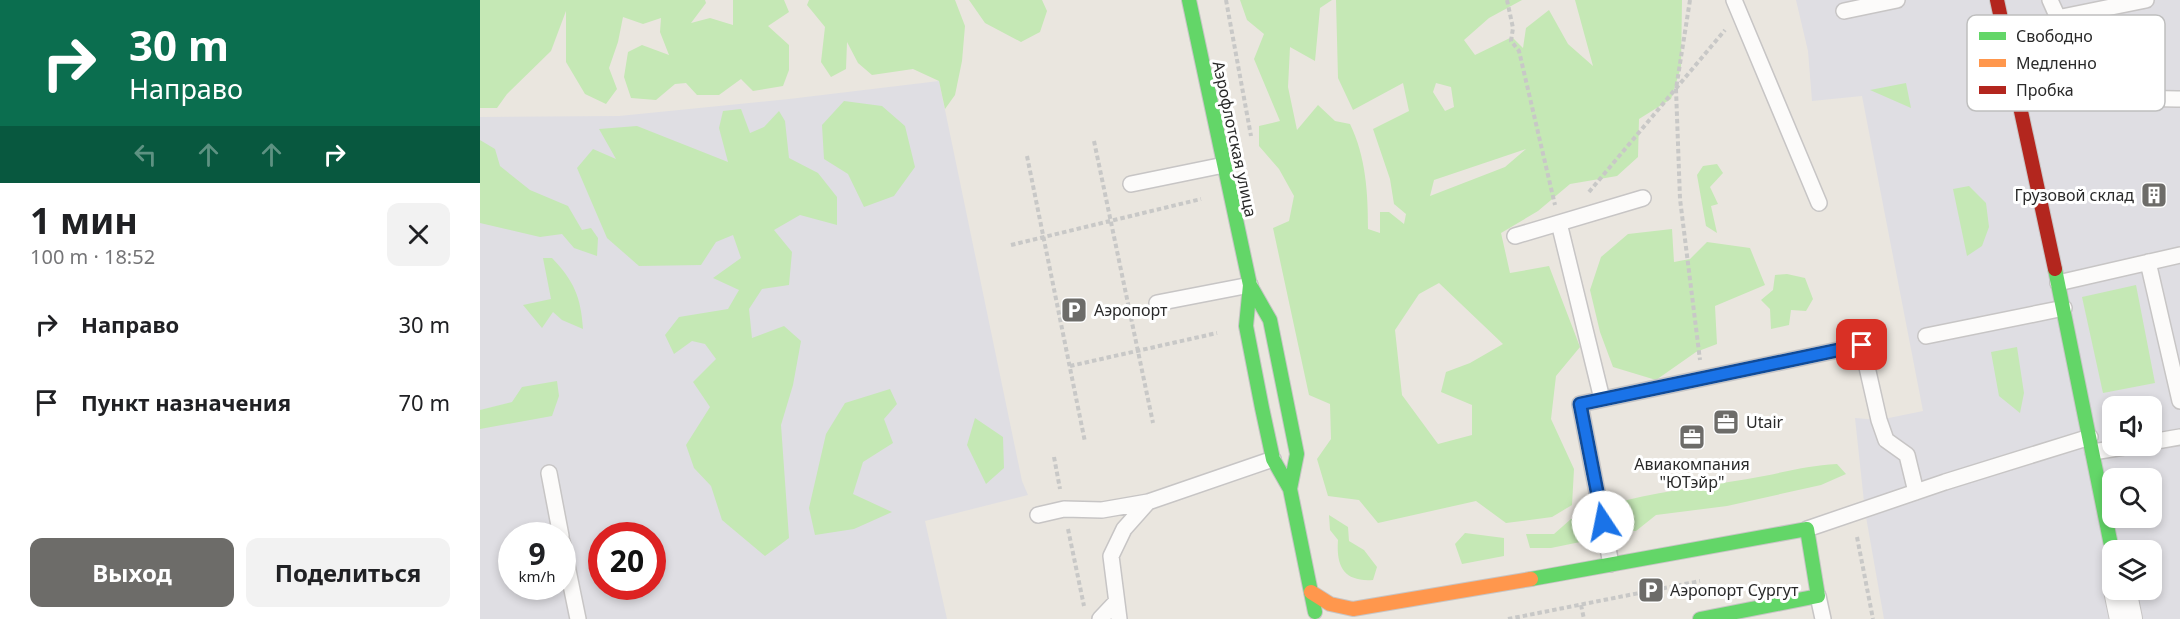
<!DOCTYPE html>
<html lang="ru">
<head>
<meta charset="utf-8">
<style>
  :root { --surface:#fff; --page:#f2f2f2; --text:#202124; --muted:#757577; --accent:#6d6c69 }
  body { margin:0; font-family:"Noto Sans",sans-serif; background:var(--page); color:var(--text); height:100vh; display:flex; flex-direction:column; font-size:22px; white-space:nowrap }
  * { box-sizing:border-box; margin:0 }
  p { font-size:20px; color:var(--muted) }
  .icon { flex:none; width:33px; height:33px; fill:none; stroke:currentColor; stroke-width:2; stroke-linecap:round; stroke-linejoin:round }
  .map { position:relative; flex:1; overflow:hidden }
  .details { display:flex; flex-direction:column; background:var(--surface); width:480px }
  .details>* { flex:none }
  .hud { background:#0b6e4f; color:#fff; overflow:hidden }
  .fabs { position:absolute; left:1622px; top:396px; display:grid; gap:12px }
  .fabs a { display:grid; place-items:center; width:60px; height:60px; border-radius:12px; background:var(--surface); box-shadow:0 3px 9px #0003; font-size:30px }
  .speed { position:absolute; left:18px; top:522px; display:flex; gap:12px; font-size:30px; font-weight:700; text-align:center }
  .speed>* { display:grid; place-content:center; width:78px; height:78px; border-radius:50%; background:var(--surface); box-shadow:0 3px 9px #0003; line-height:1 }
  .speed small { font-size:15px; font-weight:400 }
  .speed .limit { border:9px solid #d22; background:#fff; color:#111 }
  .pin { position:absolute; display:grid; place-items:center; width:51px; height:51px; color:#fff; margin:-26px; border-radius:12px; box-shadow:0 3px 9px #0006 }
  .me { position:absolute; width:66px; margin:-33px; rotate:349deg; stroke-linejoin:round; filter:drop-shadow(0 0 4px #0008) }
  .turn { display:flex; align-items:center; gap:21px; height:126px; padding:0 30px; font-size:27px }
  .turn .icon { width:78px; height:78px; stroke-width:2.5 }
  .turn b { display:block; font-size:42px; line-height:51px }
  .lanes { display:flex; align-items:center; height:57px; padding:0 30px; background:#0003; justify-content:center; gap:30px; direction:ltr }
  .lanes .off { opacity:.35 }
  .round { display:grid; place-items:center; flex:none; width:63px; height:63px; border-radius:12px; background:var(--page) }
  .head { display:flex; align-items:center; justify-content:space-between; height:102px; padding:0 30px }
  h1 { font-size:36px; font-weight:700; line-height:45px }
  .action { display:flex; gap:12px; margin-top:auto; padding:12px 30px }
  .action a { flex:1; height:69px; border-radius:12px; background:var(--accent); color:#fff; font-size:24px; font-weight:700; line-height:69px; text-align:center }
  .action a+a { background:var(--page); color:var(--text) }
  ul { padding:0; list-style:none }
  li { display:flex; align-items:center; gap:18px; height:78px; padding:0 30px }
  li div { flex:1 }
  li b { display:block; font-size:22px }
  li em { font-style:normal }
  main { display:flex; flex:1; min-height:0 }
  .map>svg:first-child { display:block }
  .airport { fill:#dfdee3; fill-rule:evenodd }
  .green { fill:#c5e8b5; fill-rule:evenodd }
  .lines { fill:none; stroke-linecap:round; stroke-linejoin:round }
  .lane-casing { stroke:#c7c5c5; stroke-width:18 }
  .street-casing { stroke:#c7c5c5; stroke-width:34 }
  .fast-casing { stroke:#c7c5c5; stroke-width:16 }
  .slow-casing { stroke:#c7c5c5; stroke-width:16 }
  .jam-casing { stroke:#c7c5c5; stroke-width:16 }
  .path { stroke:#c8c8c7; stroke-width:4; stroke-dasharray:4.5 3; stroke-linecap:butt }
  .lane { stroke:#fcfbfa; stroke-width:15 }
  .street { stroke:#fcfbfa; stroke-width:32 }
  .fast { stroke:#63d668; stroke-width:14 }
  .slow { stroke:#ff974d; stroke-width:14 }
  .jam { stroke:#b3261e; stroke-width:14 }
  .route-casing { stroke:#114b97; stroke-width:15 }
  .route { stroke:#1a73e8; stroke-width:10 }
  .labels { text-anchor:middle; stroke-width:6; stroke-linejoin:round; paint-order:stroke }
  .street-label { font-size:16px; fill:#2a2a2a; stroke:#fff }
  .poi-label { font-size:16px; fill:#2a2a2a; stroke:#fff; text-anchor:start }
  .key { fill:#fff; stroke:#bfbfbf; stroke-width:1.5 }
  .key-label { font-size:16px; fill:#2a2a2a }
</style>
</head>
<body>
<main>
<section class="details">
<div class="hud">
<div class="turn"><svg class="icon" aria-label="right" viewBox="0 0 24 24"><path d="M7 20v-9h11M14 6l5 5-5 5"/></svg><div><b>30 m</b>Направо</div></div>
<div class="lanes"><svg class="icon off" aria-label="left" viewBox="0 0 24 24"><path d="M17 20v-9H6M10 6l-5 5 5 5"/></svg><svg class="icon off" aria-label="ahead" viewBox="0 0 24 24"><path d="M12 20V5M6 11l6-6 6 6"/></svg><svg class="icon off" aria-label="ahead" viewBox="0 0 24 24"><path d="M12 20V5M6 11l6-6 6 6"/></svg><svg class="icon" aria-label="right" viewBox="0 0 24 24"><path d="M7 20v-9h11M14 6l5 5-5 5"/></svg></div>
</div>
<div class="head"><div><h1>1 мин</h1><p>100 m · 18:52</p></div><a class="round"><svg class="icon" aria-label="close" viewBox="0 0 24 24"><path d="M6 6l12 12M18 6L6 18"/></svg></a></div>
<ul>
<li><svg class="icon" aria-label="right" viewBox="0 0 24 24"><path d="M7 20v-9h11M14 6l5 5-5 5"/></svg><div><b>Направо</b></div><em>30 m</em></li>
<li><svg class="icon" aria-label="arrive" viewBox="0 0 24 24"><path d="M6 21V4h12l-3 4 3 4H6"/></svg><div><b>Пункт назначения</b></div><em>70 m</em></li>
</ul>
<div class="action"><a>Выход</a><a>Поделиться</a></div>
</section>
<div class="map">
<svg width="1700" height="619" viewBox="0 0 1700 619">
  <rect width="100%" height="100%" fill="#eae6df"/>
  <path class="airport" d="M1316,0h384v619h-296l-19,-108 -10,-93 24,2 44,-9 -61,-315 -50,5 -4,-50zM1632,406h39v40h-39zM1632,478h39v40h-39zM1632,550h39v40h-39z
    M459,81l83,400 6,14 -103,26 22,98h-467v-502l139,-1 170,-17zM32,536h50v50h-50zM122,536h50v50h-50z"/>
  <path class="green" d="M0,0h225l1,3 -15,20 19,-5 23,7v-25h51l5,12 -21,14 21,19v25l-6,16 -30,5 -12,-12 -22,16h-22l-11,-12 -11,1 -19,16 -25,-2 -7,-21 4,-25 14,-7 27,10 -9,-23 1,-14 -18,6 -20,-7 -5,25 -9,26 8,21 -11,15 -21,-10 -19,-32v-51l-15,40 -44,43 -10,14h-17z
    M329,0h146l10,26 -3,35 -7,34 -10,14 -6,-28 -26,-12 -41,6 -14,-12 -11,-21 -1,27 -15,8 -10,-15 4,-35 -18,-22z
    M489,0h73l5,11 -7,21 -19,10 -36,-19z
    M760,0h92l-12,8 -5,53 -25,-14 -2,40 9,43 21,-25 17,16 15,3c16,33 18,69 18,105l12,4v-21h9l15,12 2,-10 -12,-10 -4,-25 -17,-50 36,-18 -6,-28 -50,27 -15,-32 -2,-78h186l-33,18 -25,22 11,15 37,-18 11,11 3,-20 23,-18 19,34 25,22 -18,-66h107l-1,67 -10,32 -32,20 -1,38 -21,19 -47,8 -32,27 -37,22 9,40 39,-7 31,81 -24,29 -5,43 23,50 -2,36 -20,12 -46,6 -30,-22 -98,22 -19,-23 -31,-4 -11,-37 14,-20 -1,-35 -21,-9 -36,-167 16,-7 5,-25 -15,-27 -20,-23v-20l21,-5 -26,-62 10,-25 -17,-14zM956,83l15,4 3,20 -9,4 -12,-19zM1046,149l-21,18 -75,29 4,-16zM959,283l64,61 -33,19 -24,9 -5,20 31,13v30l-34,9 -36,-49 -7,-65 24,-36z
    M1426,83l5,25 -41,-18z
    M364,101l38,5 23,20 10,41 -21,29 -30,11 -16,-33 -24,-15 -2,-34z
    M261,109l9,24 14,-6 15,-16 6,10 4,37 29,15 19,24v28l-37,-10 -26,15 18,22 -3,33 -27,4 -13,20 3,29 32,-12 17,15 -8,44 -12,40 8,113 -24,18 -43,-36 -11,-34 -17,-18 -8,-23 24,-38 -17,-25 23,-23 -11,-15 -13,-3 -18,13 -9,-19 14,-18 49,-8 11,-19 -26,-12 28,-20 -8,-23 -17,7 -15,23 -62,1 -32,-28 -30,-70 16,-19 23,10 -17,-30 38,-3 91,36 -9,-34 4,-17z
    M0,140l15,9 5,17 30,24 38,16 14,24 9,-2 7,10 -1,18 -23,-8 -12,-14 -22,3 -60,-14z
    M1237,164l6,9 -13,14 8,17 -7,2 6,27 -11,-7 -9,-51 6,-9z
    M1489,186l17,17 3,24 -7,19 -15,10 -14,-67z
    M1192,229l2,33 16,-3 17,-17 43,6 15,37 -50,21 2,38 -21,8 -40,28 -43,-13 -13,-35 -10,-42 11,-33 27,-23z
    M63,258h9c22,23 29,39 31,71l-21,-9 -9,-8 -11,16 -19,-23 28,-6z
    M1307,274l18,4 8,21 -7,12 -15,-1 -2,15 -18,4 -1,-20 -9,-9 12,-10 2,-15z
    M1656,285l19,98 -52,10 -21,-96z
    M1537,347l7,46 -4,20 -21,-17 -8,-44z
    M77,381l2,15 -7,20 -72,13v-19l32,-8 10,-15z
    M410,389l7,15 -13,15 9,24 -30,19 -10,32 39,18 -38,17 -39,6 -6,-27 17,-74 19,-31z
    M495,418l28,19 1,31 -18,16 -19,-39z
    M1357,464l9,10 -25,11 -94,21 -71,9 -20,16h-18l-2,-14 7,-16c49,-12 93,-16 141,-25 25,-5 48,-11 73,-12z
    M849,515l19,12 1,14 15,9 13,17 -4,13c-29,2 -37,-13 -35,-40l-8,-10z
    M1091,519h14l5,21 -39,8h-21l-4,-14h28z
    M985,533l39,5v18l-42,8 -7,-20z"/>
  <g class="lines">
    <defs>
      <path id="lane" d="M1254,0l85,203
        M1570,0c9,22 40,78 60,89 21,12 48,9 70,10
        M1364,11l53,-11
        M1577,18l89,-18
        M651,184l93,-19
        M1079,223l43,176
        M1035,236l128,-38
        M1668,262l32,139
        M1578,283l122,-28
        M677,303l93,-18
        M1446,336l138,-28
        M1671,442l29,-5
        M1613,452l37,-6
        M69,473l12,63
        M558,515l26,-6 38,1 46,-8
        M1327,529l138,-47 145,-45
        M82,541l16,78
        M1131,564l-31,-160 282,-59 17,75 7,20 21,15 9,37
        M1338,596l5,23
        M620,619l16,-17
        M639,619l-8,-63 13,-27 24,-27 125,-43"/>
      <path id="street" d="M1640,590l6,29"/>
      <path id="fast" d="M709,0l61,285 20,35 27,134 -7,35
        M1575,269l57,281
        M770,285l-4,41 16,82 11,51 17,30 25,123
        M1051,579l276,-50 11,67 -118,23"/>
      <path id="slow" d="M831,592l19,12 23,5 178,-30"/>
      <path id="jam" d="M1517,0l58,269"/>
    </defs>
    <use href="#lane" class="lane-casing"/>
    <use href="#street" class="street-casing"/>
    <use href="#fast" class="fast-casing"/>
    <use href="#slow" class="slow-casing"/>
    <use href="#jam" class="jam-casing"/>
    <path class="path" d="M746,0l25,136
      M1027,0l6,28 -2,13 8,10 36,154
      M1210,0l-14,89 4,110 20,161
      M614,141l59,282
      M547,156l58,286
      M1109,192l136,-162
      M531,245l190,-46
      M590,366l147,-33
      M574,457l6,32
      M588,529l16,77
      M1377,537l16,82
      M1101,605l3,14
      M1028,619l192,-38"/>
    <use href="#lane" class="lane"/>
    <use href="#street" class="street"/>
    <use href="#fast" class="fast"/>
    <use href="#slow" class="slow"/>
    <use href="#jam" class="jam"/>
  </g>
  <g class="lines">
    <defs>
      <path id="route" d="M1123,522l-23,-118 282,-59"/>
    </defs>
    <use href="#route" class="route-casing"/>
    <use href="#route" class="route"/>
  </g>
  <defs>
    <symbol id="building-square" viewBox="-11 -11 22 22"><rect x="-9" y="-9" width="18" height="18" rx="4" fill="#6d6c69" stroke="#fff"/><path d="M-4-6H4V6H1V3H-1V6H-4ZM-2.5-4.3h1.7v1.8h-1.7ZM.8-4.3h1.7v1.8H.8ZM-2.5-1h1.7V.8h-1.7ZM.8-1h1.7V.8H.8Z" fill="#fff"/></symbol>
    <symbol id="parking-square" viewBox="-11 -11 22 22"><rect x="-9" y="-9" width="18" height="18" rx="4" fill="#6d6c69" stroke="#fff"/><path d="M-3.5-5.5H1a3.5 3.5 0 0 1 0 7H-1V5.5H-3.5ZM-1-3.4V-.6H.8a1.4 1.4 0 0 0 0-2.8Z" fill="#fff"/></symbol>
    <symbol id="office-square" viewBox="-11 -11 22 22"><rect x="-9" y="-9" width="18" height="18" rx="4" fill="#6d6c69" stroke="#fff"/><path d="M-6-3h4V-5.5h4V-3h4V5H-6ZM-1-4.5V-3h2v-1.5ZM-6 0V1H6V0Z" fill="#fff"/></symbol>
  </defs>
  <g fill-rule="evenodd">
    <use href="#building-square" x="1659" y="180" width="30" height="30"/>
    <use href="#parking-square" x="579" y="295" width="30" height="30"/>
    <use href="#office-square" x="1231" y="407" width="30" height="30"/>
    <use href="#office-square" x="1197" y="422" width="30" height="30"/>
    <use href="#parking-square" x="1156" y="575" width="30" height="30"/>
  </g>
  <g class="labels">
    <g class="street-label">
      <text transform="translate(755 139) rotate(78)" y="6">Аэрофлотская улица</text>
    </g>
    <g class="poi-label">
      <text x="1654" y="201" text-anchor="end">Грузовой склад</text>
      <text x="614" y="316">Аэропорт</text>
      <text x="1266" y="428">Utair</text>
      <text x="1212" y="470" text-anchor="middle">Авиакомпания<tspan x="1212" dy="18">"ЮТэйр"</tspan></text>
      <text x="1190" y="596">Аэропорт Сургут</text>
    </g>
  </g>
  <rect x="1487" y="15" width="198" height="96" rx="9" class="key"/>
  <rect x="1499" y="32" width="27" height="8" fill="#63d668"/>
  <rect x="1499" y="59" width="27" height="8" fill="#ff974d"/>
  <rect x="1499" y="86" width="27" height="8" fill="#b3261e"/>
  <g class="key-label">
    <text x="1536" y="42">Свободно</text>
    <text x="1536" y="69">Медленно</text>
    <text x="1536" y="96">Пробка</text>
  </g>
</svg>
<div class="fabs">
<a><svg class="icon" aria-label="sound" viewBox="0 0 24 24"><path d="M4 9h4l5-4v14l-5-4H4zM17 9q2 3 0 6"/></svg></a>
<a><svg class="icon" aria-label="search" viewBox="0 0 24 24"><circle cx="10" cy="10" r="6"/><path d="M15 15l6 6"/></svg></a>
<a><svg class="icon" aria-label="layers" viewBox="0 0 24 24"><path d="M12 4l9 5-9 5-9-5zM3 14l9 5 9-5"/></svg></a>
</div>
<div class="speed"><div>9<small>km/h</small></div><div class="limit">20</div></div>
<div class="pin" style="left:1382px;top:345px;background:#d93025"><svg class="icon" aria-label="arrive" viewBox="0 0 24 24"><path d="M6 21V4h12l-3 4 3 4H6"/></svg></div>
<svg class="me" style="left:1123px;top:522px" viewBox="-20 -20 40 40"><circle r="19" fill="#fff"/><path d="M0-13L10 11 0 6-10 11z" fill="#1a73e8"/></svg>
</div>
</main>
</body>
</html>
